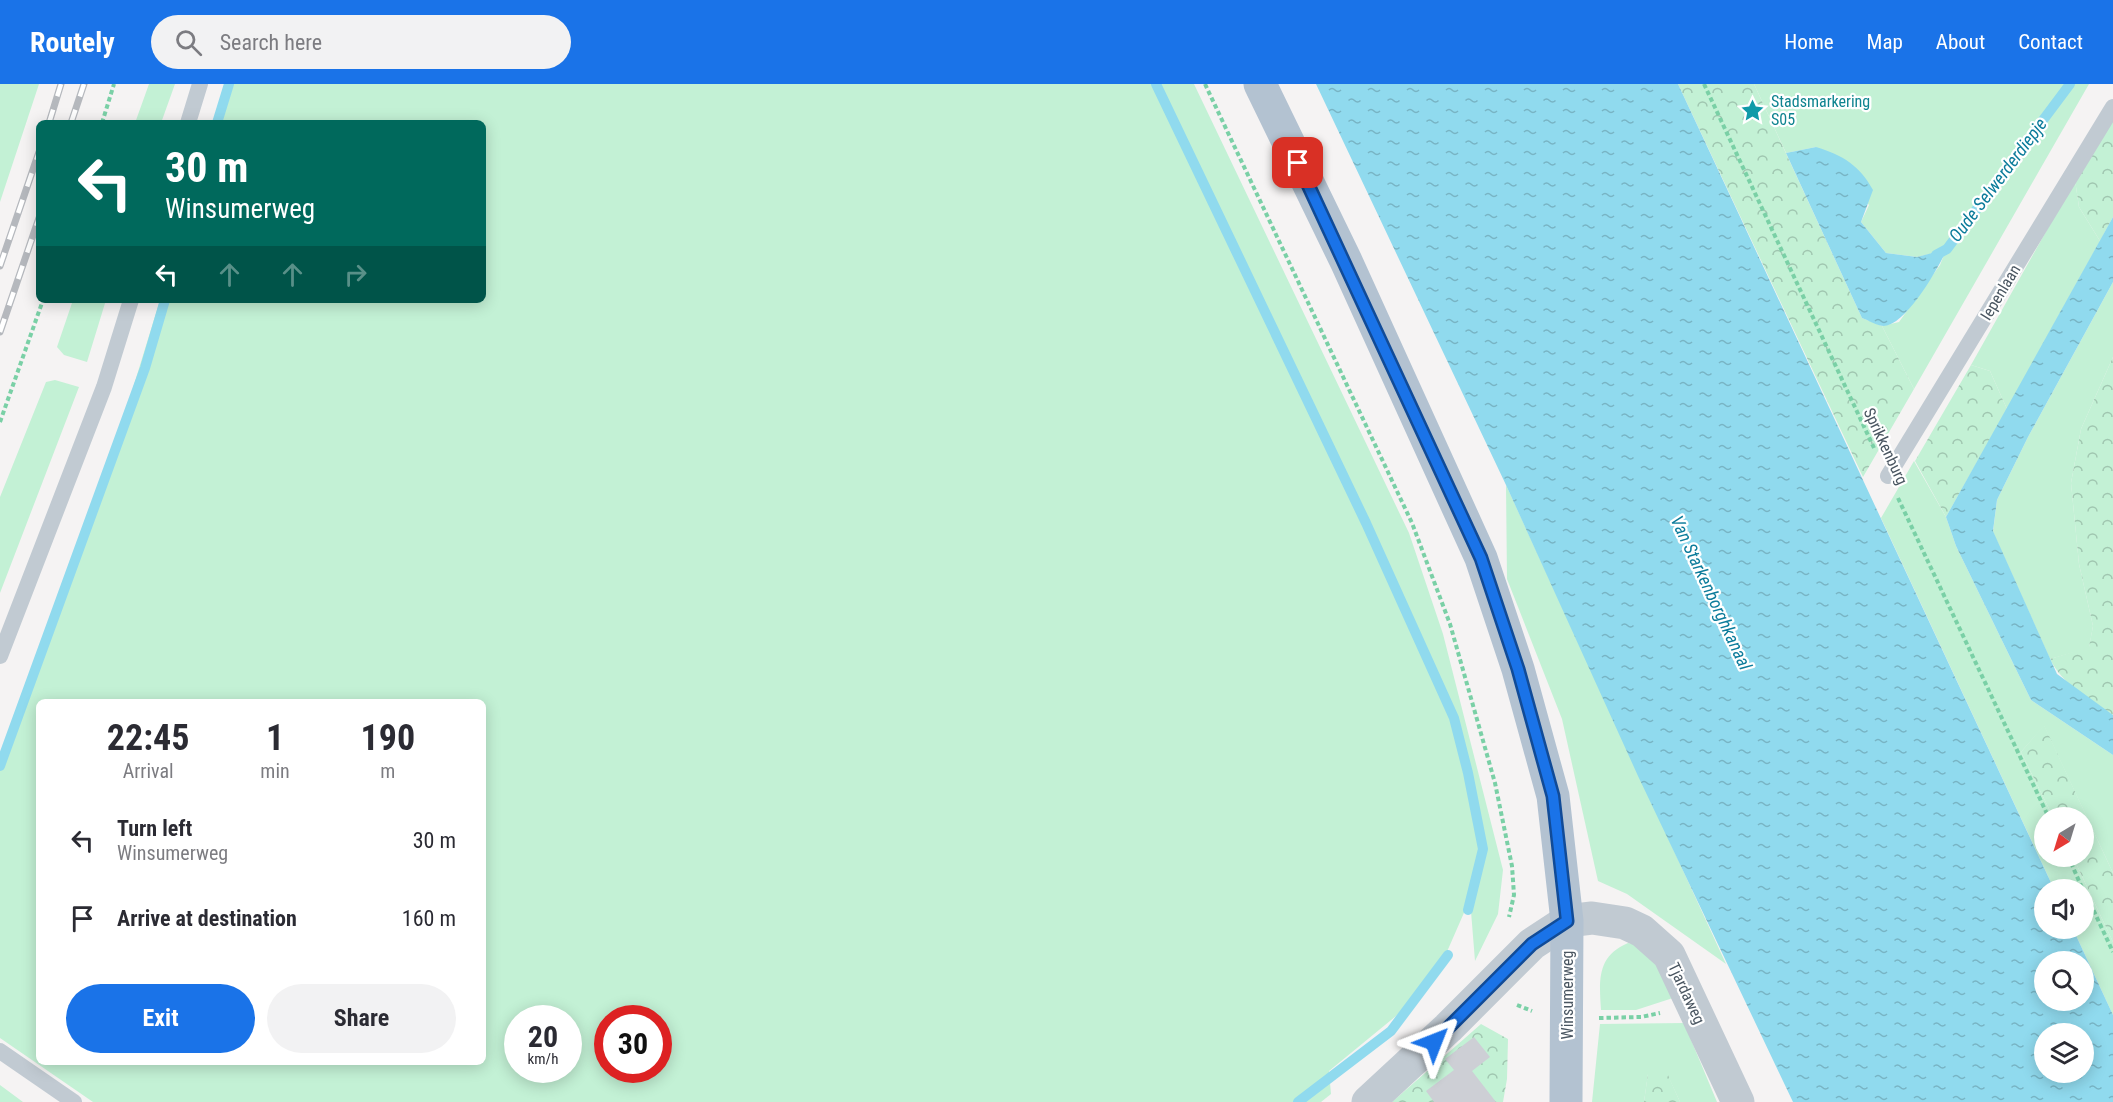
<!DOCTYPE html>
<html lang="en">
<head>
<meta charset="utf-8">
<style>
  :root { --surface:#fff; --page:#f2f2f3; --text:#2b2b33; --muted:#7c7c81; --accent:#1a73e8 }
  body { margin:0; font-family:"Roboto Condensed",sans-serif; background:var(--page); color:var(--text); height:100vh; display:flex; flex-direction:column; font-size:22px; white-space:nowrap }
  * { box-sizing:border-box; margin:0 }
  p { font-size:20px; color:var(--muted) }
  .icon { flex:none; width:33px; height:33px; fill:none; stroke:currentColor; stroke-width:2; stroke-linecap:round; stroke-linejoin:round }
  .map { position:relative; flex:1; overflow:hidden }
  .side { position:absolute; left:36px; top:615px; width:450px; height:366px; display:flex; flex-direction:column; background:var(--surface); border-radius:9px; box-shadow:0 3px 15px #0003 }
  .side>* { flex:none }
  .guide { position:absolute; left:36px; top:36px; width:450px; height:183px; border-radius:9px; box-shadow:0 3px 15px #0003; background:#00695c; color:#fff; overflow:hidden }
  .needle { width:39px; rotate:218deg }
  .tools { position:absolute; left:2034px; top:723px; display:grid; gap:12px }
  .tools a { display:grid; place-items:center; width:60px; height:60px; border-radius:50%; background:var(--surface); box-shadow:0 3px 15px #0003; font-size:30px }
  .speed { position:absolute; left:504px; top:921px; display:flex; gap:12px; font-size:30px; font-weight:700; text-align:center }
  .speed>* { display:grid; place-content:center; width:78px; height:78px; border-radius:50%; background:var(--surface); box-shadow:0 3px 15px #0003; line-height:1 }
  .speed small { font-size:15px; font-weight:400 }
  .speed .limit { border:9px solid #d22; background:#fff; color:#111 }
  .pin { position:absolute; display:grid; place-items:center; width:51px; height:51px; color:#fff; margin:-26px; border-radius:12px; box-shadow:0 3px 9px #0006 }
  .me { position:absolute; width:66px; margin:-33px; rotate:45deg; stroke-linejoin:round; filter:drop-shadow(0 0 4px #0008) }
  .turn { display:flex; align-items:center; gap:21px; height:126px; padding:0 30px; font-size:27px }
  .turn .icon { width:78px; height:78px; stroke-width:2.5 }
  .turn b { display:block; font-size:42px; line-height:51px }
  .lanes { display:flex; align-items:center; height:57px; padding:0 30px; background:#0003; justify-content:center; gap:30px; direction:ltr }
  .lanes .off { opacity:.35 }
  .eta { display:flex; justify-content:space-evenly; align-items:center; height:102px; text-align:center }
  .eta b { font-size:36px; font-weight:700; line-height:42px }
  .action { display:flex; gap:12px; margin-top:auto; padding:12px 30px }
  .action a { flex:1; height:69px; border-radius:36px; background:var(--accent); color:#fff; font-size:24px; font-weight:700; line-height:69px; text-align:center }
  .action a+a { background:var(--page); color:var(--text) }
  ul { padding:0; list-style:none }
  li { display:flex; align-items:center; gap:18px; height:78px; padding:0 30px }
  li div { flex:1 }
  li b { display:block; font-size:22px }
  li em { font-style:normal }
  header { display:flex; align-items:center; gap:36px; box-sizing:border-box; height:84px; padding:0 30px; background:var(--accent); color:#fff }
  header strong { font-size:28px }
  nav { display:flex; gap:33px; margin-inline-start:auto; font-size:21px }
  .search { width:420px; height:54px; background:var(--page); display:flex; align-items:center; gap:15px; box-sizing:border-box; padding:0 21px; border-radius:33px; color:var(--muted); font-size:22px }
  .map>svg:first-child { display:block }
  .green { fill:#c3f1d5; fill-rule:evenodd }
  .forest { fill:url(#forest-crowns) }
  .water { fill:url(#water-ripples); fill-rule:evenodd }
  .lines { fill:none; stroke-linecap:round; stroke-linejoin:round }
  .stream { stroke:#90daee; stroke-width:10 }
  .building { fill:#cdcfd5 }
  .path { stroke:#7ad0a6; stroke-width:4; stroke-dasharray:4.5 3; stroke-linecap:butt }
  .lane { stroke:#c1cad2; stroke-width:16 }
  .street { stroke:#c1cad2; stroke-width:33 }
  .primary { stroke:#b3c2d1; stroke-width:33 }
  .rail-casing { stroke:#b5b8bd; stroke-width:7 }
  .rail { stroke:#fff; stroke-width:4.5; stroke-dasharray:14; stroke-linecap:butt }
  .route-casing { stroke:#114b97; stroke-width:15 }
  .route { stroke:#1a73e8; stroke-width:10 }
  .labels { text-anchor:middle; stroke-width:4.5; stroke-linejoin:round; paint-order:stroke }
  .culture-label { font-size:16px; fill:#0d838f; stroke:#fff; text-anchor:start }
  .street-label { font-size:16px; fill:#4a5661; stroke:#fff }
  .water-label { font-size:18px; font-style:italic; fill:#0c7c9b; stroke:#fff }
</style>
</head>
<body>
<header>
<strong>Routely</strong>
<div class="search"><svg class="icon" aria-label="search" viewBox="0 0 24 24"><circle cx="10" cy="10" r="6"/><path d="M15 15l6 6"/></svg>Search here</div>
<nav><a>Home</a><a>Map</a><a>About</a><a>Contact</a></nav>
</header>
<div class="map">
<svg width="2113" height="1018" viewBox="0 0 2113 1018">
  <defs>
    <pattern id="forest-crowns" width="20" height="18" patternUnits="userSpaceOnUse" patternTransform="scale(1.5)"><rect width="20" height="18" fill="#c3f1d5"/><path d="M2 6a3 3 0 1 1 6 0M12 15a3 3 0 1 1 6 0" fill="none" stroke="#a0c6b0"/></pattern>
    <pattern id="water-ripples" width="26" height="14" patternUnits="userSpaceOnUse" patternTransform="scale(1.5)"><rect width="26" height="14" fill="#90daee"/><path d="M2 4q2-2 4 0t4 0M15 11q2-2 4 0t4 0" fill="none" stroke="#78b4c4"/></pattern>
  </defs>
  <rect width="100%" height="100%" fill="#f5f3f3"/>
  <path class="green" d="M0,0h39l-39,118z
    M149,0h26l-14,39h-26z
    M231,0h963l215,449 34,101 60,236 -5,44 -23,47 -5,-62 -31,71 -43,46 -67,55 2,23 -10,8h-1228l-93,-64v-268l105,-291 55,-179h323v-177h-266zM39,618h444v360h-444zM518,934h50v52h-50zM658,934v52h-50v-52z
    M1754,0h335l-175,305 -32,-63 17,-4 41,-57 6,-15 -29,7 -31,-4 -25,-31 8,-17 -53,-58 -30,6z
    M2075,96l4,27 21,34 -93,168 -17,-38 -19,-6z
    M2113,198v75l-32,72 -10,54 8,81 14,62 -4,22 -39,11 -57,-127 4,-32 31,-63z
    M73,216h33l-19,62 -23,-7 -7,-8z
    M55,296l24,7 -79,206v-96l46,-115z
    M1914,377l32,56 10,29 75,154 82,55v118l-69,-147 -23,26 32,65 -9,1v38l29,1 40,85v73l-40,-86 11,-1v-38l-30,-1 -173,-371z
    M1506,401l220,479 -99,-70 -29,-13 -36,-162 -55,-140z
    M1628,859c27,4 36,32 48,54l-40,13h-35c-2,-30 -4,-54 27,-67z
    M1684,939l33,79h-37l-12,-26 -20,-2 -4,28h-52l8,-78z
    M0,1001l23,17h-23z"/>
  <path class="forest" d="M1678,0h76l108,234 20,8 32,63 -51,88z
    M2113,32v101l-13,24 -21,-34 -4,-27z
    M2113,273v358c-24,-16 -50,-30 -63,-56l39,-12 4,-21 -14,-62 -8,-81 10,-54z
    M1971,281l19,6 17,38 -61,108 -31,-56z
    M2044,641l69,148v69l-40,-85 11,-1v-38l-31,-1 -32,-65z
    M1481,940l27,15 -1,40 -4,23h-111z
    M1659,988l9,3 12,27h-36l4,-29z"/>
  <path class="water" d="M1316,0h362l376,805 -10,1v38l29,1 40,86v87h-320l-155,-326 -132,-291zM2044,878h40v38h-40zM2044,950h40v38h-40z
    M1816,63c27,8 44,19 57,43l-12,32 25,31 31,4 30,-8c-9,20 -41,76 -63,77 -7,0 -16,-6 -22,-8l-76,-165z
    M2113,133v65l-85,155 -31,63 -4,31 64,143 56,41v40l-82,-55 -75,-154 -10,-29z"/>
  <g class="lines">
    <path class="stream" d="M1156,0l210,439 88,195 14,55 15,76 -15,61
      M217,39l12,-39
      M1936,171l11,-6 123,-165
      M0,682l145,-398 20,-68
      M1298,1018l93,-71 57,-76"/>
  </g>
  <path class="building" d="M1474,953l16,20 -18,14 24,31h-62l-8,-11 28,-21 -9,-11z"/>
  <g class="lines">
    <path class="path" d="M1205,0l207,439 38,101 45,159 17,83 2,29 -5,22
      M1704,0l170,364
      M102,39l12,-39
      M0,338l43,-122
      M1898,414l151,320
      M2068,772l15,34
      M2084,806l29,62
      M1517,921l15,6
      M1599,934l42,-1 19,-4"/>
    <path class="lane" d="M188,39l12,-39
      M1888,392l225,-369
      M0,572l104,-269 27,-87
      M0,967l74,51"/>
    <path class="street" d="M1368,1018l80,-74 84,-84 35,-23 25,-3 33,5 17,8 27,24 69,147"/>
    <path class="primary" d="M1260,0l86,177 135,297 37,111 35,127 14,125 -1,181"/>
    <defs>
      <path id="rail" d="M49,39l12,-39
        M71,39l13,-39
        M0,182l39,-114
        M0,248l39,-114"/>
    </defs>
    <use href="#rail" class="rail-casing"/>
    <use href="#rail" class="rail"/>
  </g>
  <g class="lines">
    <defs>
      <path id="route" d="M1298,79l183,395 37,111 35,127 14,125 -35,23 -98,98"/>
    </defs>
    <use href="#route" class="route-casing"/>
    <use href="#route" class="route"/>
  </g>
  <defs>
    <symbol id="sight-bare" viewBox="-9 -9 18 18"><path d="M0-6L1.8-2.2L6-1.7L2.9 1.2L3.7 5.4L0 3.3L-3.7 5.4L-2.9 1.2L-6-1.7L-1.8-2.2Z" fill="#0f9aa8" stroke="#fff" stroke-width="2.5" paint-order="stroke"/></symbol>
  </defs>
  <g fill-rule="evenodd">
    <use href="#sight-bare" x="1736" y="10" width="33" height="33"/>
  </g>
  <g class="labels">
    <g class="culture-label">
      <text x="1771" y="23">Stadsmarkering<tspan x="1771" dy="18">S05</tspan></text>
    </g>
    <g class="street-label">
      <text transform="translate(2000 208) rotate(-59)" y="6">Iepenlaan</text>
      <text transform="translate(1886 362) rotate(65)" y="6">Sprikkenburg</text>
      <text transform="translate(1687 909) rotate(65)" y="6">Tjardaweg</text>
      <text transform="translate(1567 911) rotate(-90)" y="6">Winsumerweg</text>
    </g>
    <g class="water-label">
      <text transform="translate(1998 96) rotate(-53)" y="6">Oude Selwerderdiepje</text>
      <text transform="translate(1711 509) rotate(65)" y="6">Van Starkenborghkanaal</text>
    </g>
  </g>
</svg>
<div class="tools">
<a><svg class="needle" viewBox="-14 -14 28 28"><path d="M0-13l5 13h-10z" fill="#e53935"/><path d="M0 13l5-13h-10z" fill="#7c7c81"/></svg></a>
<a><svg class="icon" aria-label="sound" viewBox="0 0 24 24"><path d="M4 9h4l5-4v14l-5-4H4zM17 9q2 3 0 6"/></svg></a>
<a><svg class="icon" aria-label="search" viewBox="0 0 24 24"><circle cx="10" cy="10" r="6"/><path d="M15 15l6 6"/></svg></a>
<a><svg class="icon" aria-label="layers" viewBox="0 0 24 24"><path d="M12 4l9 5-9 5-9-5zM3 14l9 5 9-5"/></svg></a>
</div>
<div class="speed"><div>20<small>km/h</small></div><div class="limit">30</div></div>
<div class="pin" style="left:1298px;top:79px;background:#d93025"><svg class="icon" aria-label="arrive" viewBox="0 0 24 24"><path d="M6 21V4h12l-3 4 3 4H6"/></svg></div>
<svg class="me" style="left:1434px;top:958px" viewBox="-20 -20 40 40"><path d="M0-17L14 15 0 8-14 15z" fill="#1a73e8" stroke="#fff" stroke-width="4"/></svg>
<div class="guide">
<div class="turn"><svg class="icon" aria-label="left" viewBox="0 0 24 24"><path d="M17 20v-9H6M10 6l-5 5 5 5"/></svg><div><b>30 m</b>Winsumerweg</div></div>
<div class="lanes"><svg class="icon" aria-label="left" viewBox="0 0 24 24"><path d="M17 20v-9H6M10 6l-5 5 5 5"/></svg><svg class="icon off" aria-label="ahead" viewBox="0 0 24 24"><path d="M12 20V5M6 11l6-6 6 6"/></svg><svg class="icon off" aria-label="ahead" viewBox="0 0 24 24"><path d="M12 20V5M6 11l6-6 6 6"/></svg><svg class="icon off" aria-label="right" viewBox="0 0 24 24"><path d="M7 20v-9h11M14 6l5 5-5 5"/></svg></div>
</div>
<section class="side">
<div class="eta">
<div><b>22:45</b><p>Arrival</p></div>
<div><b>1</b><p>min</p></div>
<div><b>190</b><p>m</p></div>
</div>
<ul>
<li><svg class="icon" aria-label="left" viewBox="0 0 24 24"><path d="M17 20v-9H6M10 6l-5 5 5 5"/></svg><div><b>Turn left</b><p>Winsumerweg</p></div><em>30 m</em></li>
<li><svg class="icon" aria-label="arrive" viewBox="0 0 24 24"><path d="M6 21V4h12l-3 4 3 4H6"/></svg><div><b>Arrive at destination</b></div><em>160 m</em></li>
</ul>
<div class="action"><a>Exit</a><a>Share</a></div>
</section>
</div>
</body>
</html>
